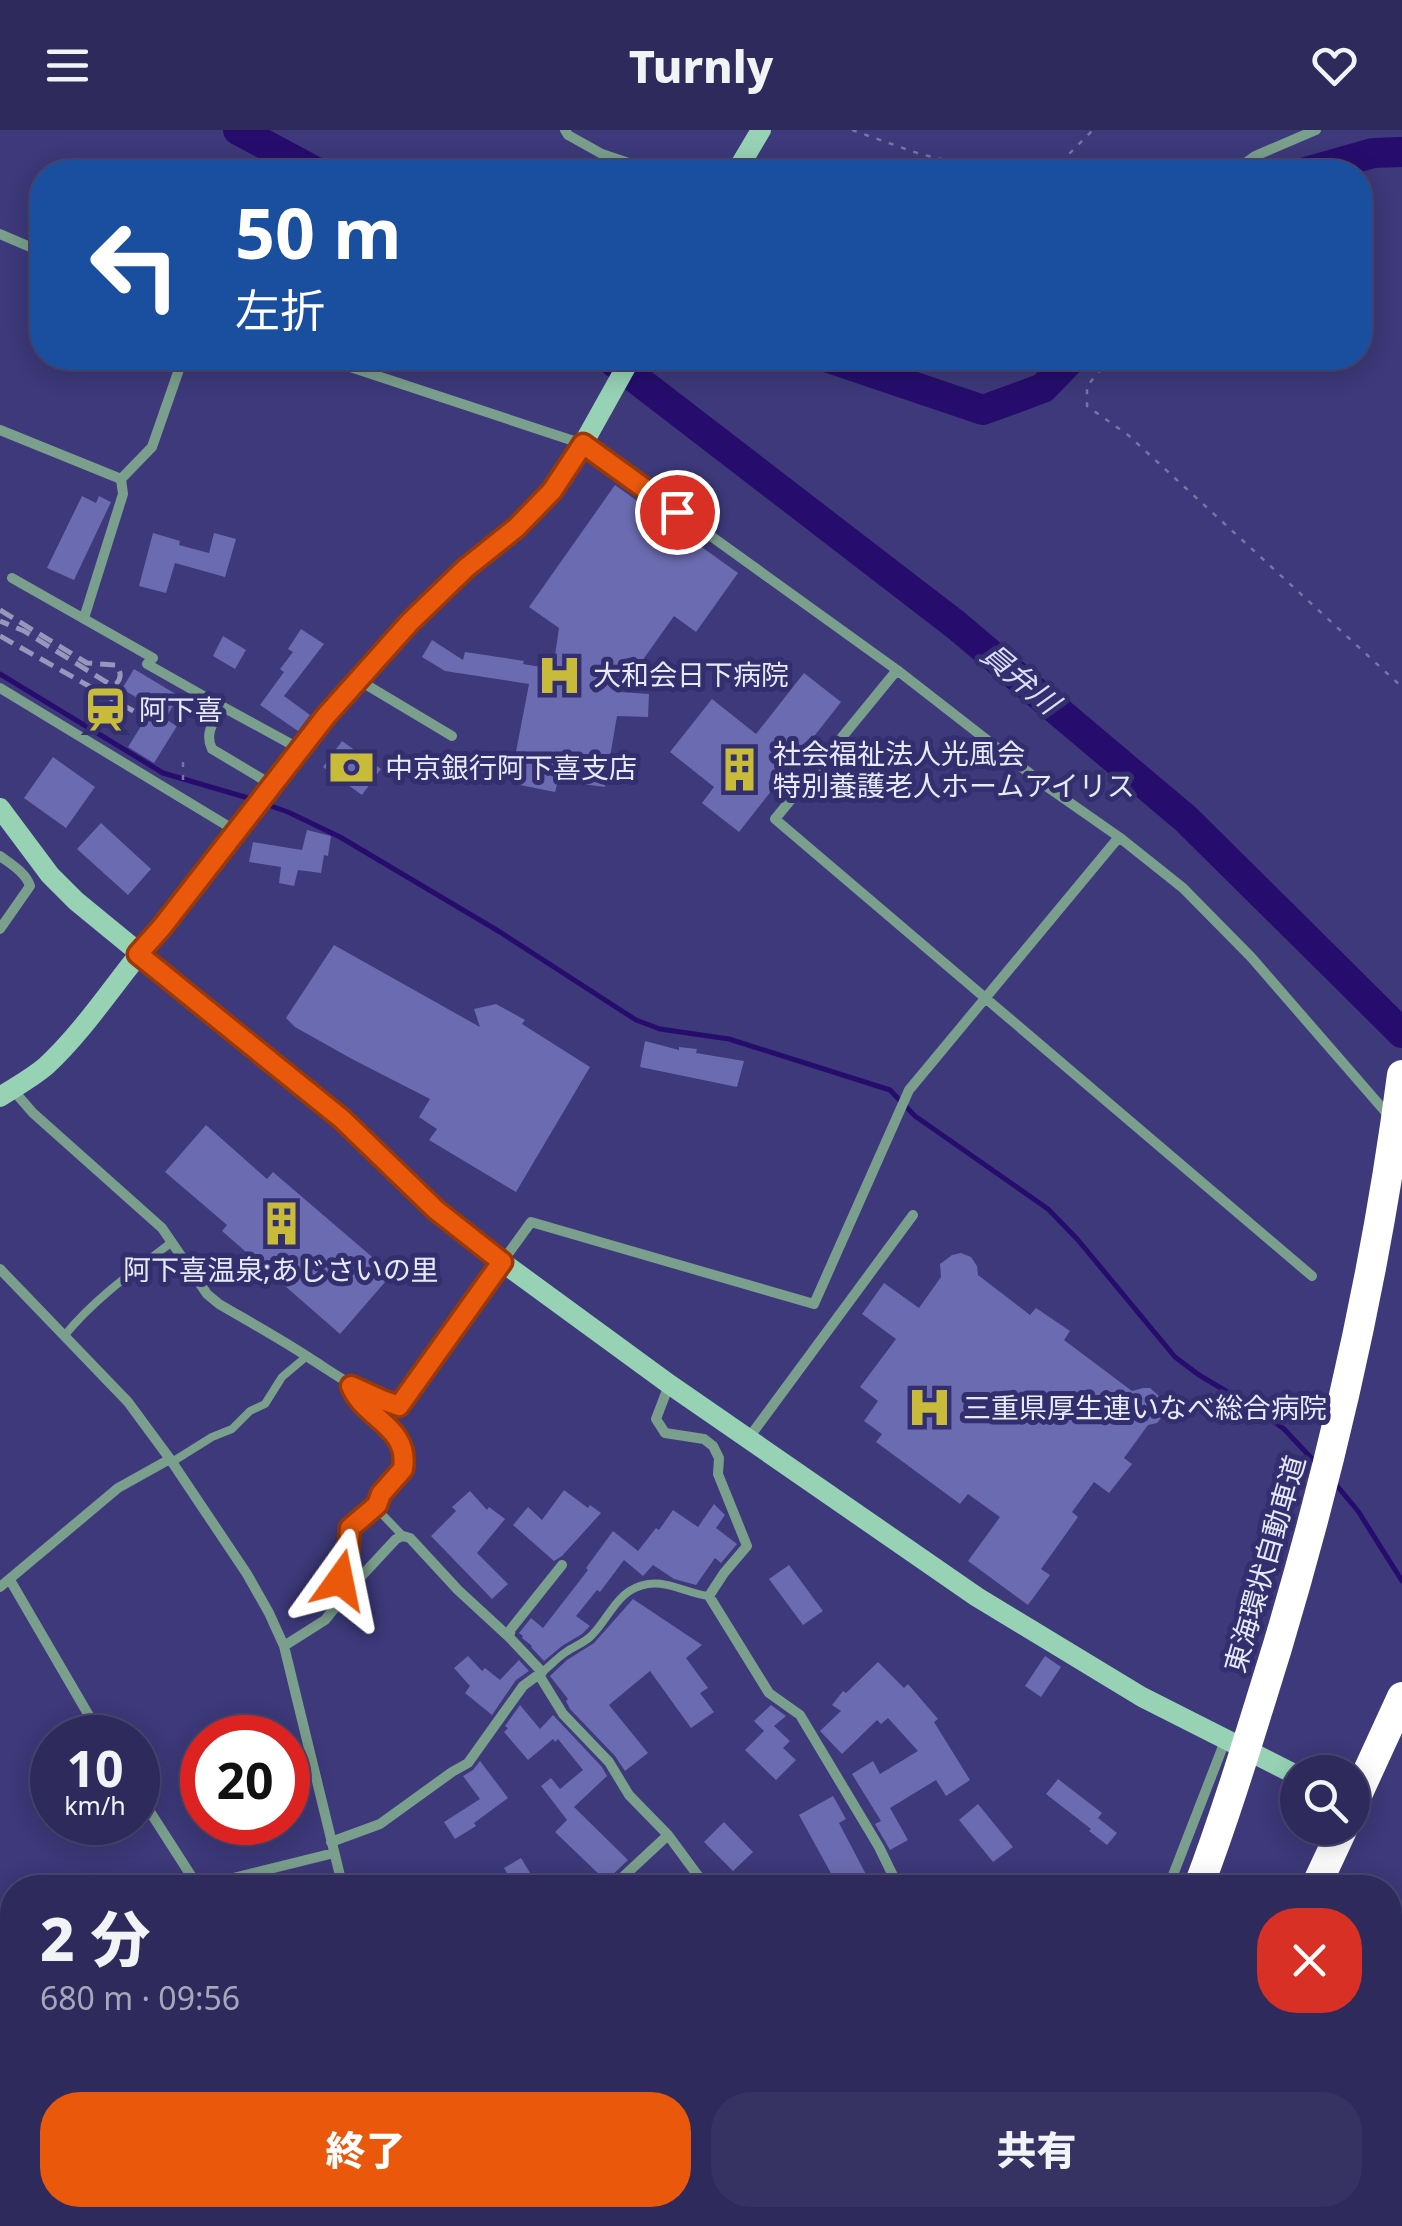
<!DOCTYPE html>
<html lang="ja">
<head>
<meta charset="utf-8">
<style>
  :root { --surface:#2e2b5c; --page:#363362; --text:#f1f3f6; --muted:#a7a7bb; --line:#494772; --accent:#ea580c }
  body { margin:0; font-family:"Noto Sans","Noto Sans JP",sans-serif; background:var(--page); color:var(--text); height:100vh; display:flex; flex-direction:column; font-size:38px; white-space:nowrap }
  * { box-sizing:border-box; margin:0 }
  p { font-size:32px; color:var(--muted) }
  .icon { flex:none; width:55px; height:55px; fill:none; stroke:currentColor; stroke-width:2; stroke-linecap:round; stroke-linejoin:round }
  .map { position:relative; flex:1; overflow:hidden }
  .panel { position:absolute; left:0px; top:1745px; width:1402px; height:352px; display:flex; flex-direction:column; background:var(--surface); border-radius:40px 40px 0 0; box-shadow:0 5px 25px #0003,0 0 0 2px var(--line) }
  .panel>* { flex:none }
  .banner { position:absolute; left:30px; top:30px; width:1342px; height:210px; border-radius:40px; box-shadow:0 5px 25px #0003,0 0 0 2px var(--line); background:#1a4fa0; color:#fff; overflow:hidden }
  .tools { position:absolute; left:1280px; top:1625px; display:grid; gap:20px }
  .tools a { display:grid; place-items:center; width:90px; height:90px; border-radius:50%; background:var(--surface); box-shadow:0 5px 25px #0003,0 0 0 2px var(--line); font-size:50px }
  .speed { position:absolute; left:30px; top:1585px; display:flex; gap:20px; font-size:50px; font-weight:700; text-align:center }
  .speed>* { display:grid; place-content:center; width:130px; height:130px; border-radius:50%; background:var(--surface); box-shadow:0 5px 25px #0003,0 0 0 2px var(--line); line-height:1 }
  .speed small { font-size:25px; font-weight:400 }
  .speed .limit { border:15px solid #d22; background:#fff; color:#111 }
  .pin { position:absolute; display:grid; place-items:center; width:85px; height:85px; color:#fff; margin:-42px; border:5px solid #fff; border-radius:50%; box-shadow:0 2px 10px #0007 }
  .me { position:absolute; width:110px; margin:-55px; rotate:12deg; stroke-linejoin:round; filter:drop-shadow(0 0 8px #0008) }
  .turn { display:flex; align-items:center; gap:35px; height:210px; padding:0 40px; font-size:45px }
  .turn .icon { width:130px; height:130px; stroke-width:2.5 }
  .turn b { display:block; font-size:70px; line-height:85px }
  .round { display:grid; place-items:center; flex:none; width:105px; height:105px; border-radius:40px; background:var(--page) }
  .overview { display:flex; align-items:center; justify-content:space-between; height:170px; padding:0 40px }
  h1 { font-size:60px; font-weight:800; line-height:75px }
  .action { display:flex; gap:20px; margin-top:auto; padding:20px 40px }
  .action a { flex:1; height:115px; border-radius:40px; background:var(--accent); color:#fff; font-size:40px; font-weight:800; line-height:115px; text-align:center }
  .action a+a { background:var(--page); color:var(--text) }
  header { display:flex; justify-content:space-between; align-items:center; height:130px; padding:0 40px; background:var(--surface); font-size:45px; font-weight:800 }
  .map>svg:first-child { display:block }
  .lines { fill:none; stroke-linecap:round; stroke-linejoin:round }
  .stream { stroke:#260d6d; stroke-width:5 }
  .river { stroke:#260d6d; stroke-width:30 }
  .building { fill:#6b6bb1 }
  .path { stroke:#7775a5; stroke-width:2.5; stroke-dasharray:5 8; stroke-linecap:butt }
  .lane { stroke:#7a9f8c; stroke-width:8 }
  .street { stroke:#7a9f8c; stroke-width:10 }
  .secondary { stroke:#97d2b5; stroke-width:20 }
  .highway { stroke:#fff; stroke-width:30 }
  .rail { stroke:#9796bd; stroke-width:5; stroke-dasharray:15 8; stroke-linecap:butt }
  .highway-bridge { stroke:#fff; stroke-width:30 }
  .route-casing { stroke:#983908; stroke-width:25 }
  .route { stroke:#ea580c; stroke-width:18 }
  .labels { text-anchor:middle; stroke-width:10; stroke-linejoin:round; paint-order:stroke }
  .poi-label { font-size:28px; fill:#e7e9f9; stroke:#332e6e; text-anchor:start }
  .street-label { font-size:28px; fill:#e7e9f9; stroke:#332e6e }
  .water-label { font-size:30px; font-style:italic; fill:#dcddf8; stroke:#332e6e }
</style>
</head>
<body>
<header><svg class="icon" aria-label="menu" viewBox="0 0 24 24"><path d="M4 6h16M4 12h16M4 18h16"/></svg>Turnly<svg class="icon" aria-label="heart" viewBox="0 0 24 24"><path d="M12 20l-8-8c-3-5 5-10 8-4 3-6 11-1 8 4z"/></svg></header>
<div class="map">
<svg width="1402" height="2096" viewBox="0 0 1402 2096">
  <rect width="100%" height="100%" fill="#3d397a"/>
  <g class="lines">
    <path class="stream" d="M0,544l163,99 92,27
      M265,674l23,8 52,25 160,95 136,88 24,9 69,10 161,51 25,26 133,93 30,31 97,117 24,18 62,37 23,17 31,33
      M1333,1351l25,30 44,70"/>
    <path class="river" d="M238,0l78,42
      M1306,42l67,-19 29,-1
      M609,228l347,267 230,194 216,214
      M829,228l154,52 60,-22 29,-30"/>
  </g>
  <path class="building" d="M615,355l123,88 -42,59 -22,-16 -54,76 29,2 -1,23 -31,-1 -12,71 -47,-6 -3,11 -45,-9 19,-99 -84,-13 -23,-14 10,-17 31,20 2,-8 59,9 -1,3 30,5 6,-41 -30,-21z
    M82,366l14,7 3,-7 12,6 -37,78 -27,-12z
    M153,403l27,8 -1,4 30,8 5,-20 22,6 -11,38 -50,-14 -9,30 -27,-7z
    M301,499l23,15 -40,52 26,19 -12,16 -38,-26 24,-33 -4,-3 13,-17 -5,-3z
    M223,506l23,14 -11,19 -22,-13z
    M134,539l45,27 -14,23 12,7 -23,37 -26,-16 25,-40 -31,-18z
    M804,543l37,29 -102,130 -37,-29 12,-16 -44,-35 42,-53 44,35z
    M342,611l39,28 -19,26 -39,-28z
    M53,627l42,30 -29,41 -42,-30z
    M101,693l50,46 -23,26 -51,-46z
    M307,700l24,6 -3,20 -4,-1 -3,18 -23,-3 -4,16 -15,-3 2,-16 -32,-5 4,-20 49,8z
    M334,815l146,82 -6,-18 22,-5 29,16 -3,4 68,43 -74,125 -87,-52 8,-11 -18,-12 11,-18 -78,-40 -57,-32 -9,-9z
    M645,911l34,9v-3l18,2 -1,4 48,8 -7,26 -97,-20z
    M206,995l61,54 6,-7 119,102 -52,60 -118,-103 5,-6 -62,-53z
    M961,1123l10,4 6,9 1,9 52,40 6,-7 34,23 -6,9 68,51 11,-3h7l9,8 6,17 -8,10 -9,2 -24,33 8,6 -23,29 -15,-11 -22,30 6,5 -37,52 9,6 -22,30 -60,-44 32,-44 -32,-23 -8,10 -84,-62 6,-8 -18,-13 14,-20 -18,-14 36,-48 -34,-25 22,-31 35,25 22,-31 -1,-13 12,-9z
    M564,1360l24,18 2,-3 11,8 -39,43 -8,5 -41,-36 15,-18 14,13z
    M470,1361l17,19 2,-3 16,12 -28,34 31,31 -16,15 -61,-63 25,-25 -4,-4z
    M714,1374l11,11 -9,13 21,16 -16,19 -6,-5 -19,27 -22,-6 -21,-14 -10,11 -19,-16 -24,32 -3,-2 -21,26 14,10 -8,8 -20,12 -18,15 -13,-14 1,-1 -10,-8 1,-2 -4,-3 12,-15 12,10 45,-58 -2,-2 27,-37 25,20 18,-23 3,2 14,-20 25,17z
    M789,1435l34,46 -20,14 -34,-46z
    M633,1469l69,46 -16,13 22,30 -8,5 14,19 -23,16 -41,-57 -41,34 39,48 -23,18 -10,-15 -45,-47 -4,-8 2,-2 -18,-23 17,-16 27,-17z
    M468,1526l14,15 3,-3 15,12 19,-20 10,11 -13,9 -24,35 -27,-22 5,-7 -16,-18z
    M1045,1526l16,11 -20,30 -16,-11z
    M878,1532l26,26 4,-4 30,35 -4,3 36,58 -24,16 -10,-16 -46,28 18,32 -18,10 -15,-26 6,-3 -29,-47 21,-13 7,13 38,-23 -30,-33 -7,6 -4,-4 -35,34 -22,-23 21,-20 -9,-6 11,-14 3,2z
    M520,1575l20,24 13,-14 49,52 5,9 -33,31 54,53 -22,21 -51,-49 12,-12 -26,-34 10,-8 9,11 23,-19 -25,-31 -3,3 -2,-3 -25,21 -24,-28 4,-4 -3,-2z
    M771,1575l15,11 -12,10 16,15 -7,7 13,12 -20,20 -31,-30 19,-19 -10,-10z
    M480,1631l28,37 -34,25 2,3 -21,13 -11,-17 36,-23 -17,-23 10,-6z
    M1058,1649l44,34 -4,5 19,15 -10,12 -18,-14 2,-2 -45,-35z
    M833,1666l13,23 -7,4 31,59 -12,6h-46l21,-11 -34,-62z
    M978,1674l35,43 -20,15 -34,-42z
    M724,1692l29,30 -20,19 -29,-29z
    M521,1728l11,18 -2,1 9,11h-23l-12,-20z"/>
  <g class="lines">
    <path class="path" d="M852,0l68,24 75,18
      M1051,42l42,-42
      M1095,228l7,10 -15,18v20l41,29 274,252
      M183,650v-19
      M1390,2024l12,-26
      M1357,2096l5,-11"/>
    <path class="lane" d="M65,1205c29,-36 70,-65 107,-93
      M351,1256l5,13 41,37 7,23 -1,10 -22,25 -4,11 2,6 24,25
      M172,1332l40,-25 20,-8 18,-18 15,-7 17,-27 25,-21
      M347,1464c-11,-21 -6,-20 1,-40 3,-7 2,-18 2,-26l27,-23
      M542,1542c8,-6 15,-14 24,-20 8,-6 19,-9 26,-17 19,-19 25,-46 56,-51 21,-3 41,10 61,12
      M251,1743l11,15"/>
    <path class="street" d="M565,0l3,5 34,19 53,18
      M1233,42l22,-16 61,-26
      M0,104l42,18
      M323,228l260,86 314,226 149,116 73,51 64,51 68,69 139,160
      M0,300l121,49
      M121,349l31,-32 31,-89
      M12,448l141,80 -6,6 76,43
      M84,488l39,-124 -2,-15
      M897,540l-122,149 537,457
      M360,551l92,55
      M0,558l236,143
      M274,656l-62,-37c-8,-16 2,-28 11,-42l77,42
      M0,726c11,8 26,17 30,30l-30,43
      M13,960l20,23 129,115 45,66 12,10c29,17 60,34 89,53 30,19 56,39 91,48l132,-183 283,82 95,-214 210,-253
      M0,1139l128,133 42,57 77,115 22,39 15,33 59,242
      M669,1255l-13,34 9,14 39,6 9,7 6,12 -1,16 29,72 -23,27 -15,23 60,97 31,22 79,132 20,41
      M748,1309l165,-224
      M10,1450l92,158
      M0,1457l118,-99 52,-29
      M509,1507l2,-8 51,-64
      M284,1516l41,-26 31,-38 40,-43 7,-3 7,2 48,52 51,47 33,35 -19,14 -55,77 -16,9 -72,52 -49,18
      M539,1545l24,39 46,48 20,33 39,40 39,53
      M138,1663l59,92
      M193,1758l141,-35
      M611,1758l57,-53
      M1168,1758l57,-147
      M0,1823l12,-4
      M0,1865l12,10
      M281,2085l2,11
      M527,2085l16,11
      M792,2085l9,11
      M1001,2085l8,11
      M202,2096l8,-11
      M411,2096l18,-11
      M665,2096l2,-1
      M902,2096l8,-7 -3,-4
      M972,2096l17,-11
      M1024,2096l5,-11"/>
    <path class="secondary" d="M736,42l25,-42
      M0,678l50,67 26,26 266,218 94,91 66,52 167,122 308,213 165,100 156,79
      M0,967c15,-10 32,-19 46,-31 44,-41 76,-95 116,-139l164,-210 84,-94 56,-55 50,-40 36,-37 31,-47 48,-86"/>
    <path class="highway" d="M1352,1676l50,-109
      M1315,1758l28,-60
      M1053,2096l5,-11
      M1157,2096l5,-11"/>
    <path class="rail" d="M0,480l87,53 29,2c5,6 6,13 0,19l-5,1 -87,-54 -24,-10
      M0,506l144,81"/>
    <path class="highway-bridge" d="M1198,1758c30,-79 54,-160 79,-240 56,-187 100,-379 125,-573"/>
  </g>
  <g class="lines">
    <defs>
      <path id="route" d="M340,1450l1,-15 7,-9 2,-28 27,-23 4,-11 22,-25c7,-43 -39,-50 -52,-83l31,14 17,6 103,-144 -66,-52 -94,-91 -204,-165 24,-27 164,-211 84,-94 56,-54 50,-40 36,-37 31,-47 94,68"/>
    </defs>
    <use href="#route" class="route-casing"/>
    <use href="#route" class="route"/>
  </g>
  <defs>
    <symbol id="hospital-bare" viewBox="-9 -9 18 18"><path d="M-5-5h3v3.5h4V-5h3V5h-3V1.5h-4V5h-3Z" fill="#c9bb3a" stroke="#332e6e" stroke-width="2.5" paint-order="stroke"/></symbol>
    <symbol id="station-bare" viewBox="-9 -9 18 18"><path d="M-3-6H3Q5-6 5-4V2Q5 4 3 4L4.5 6H3L1.5 4h-3L-3 6H-4.5L-3 4Q-5 4-5 2V-4Q-5-6-3-6ZM-3.5-4v3h7v-3ZM-3.5 1v1.5H-2V1ZM2 1v1.5H3.5V1Z" fill="#c9bb3a" stroke="#332e6e" stroke-width="2.5" paint-order="stroke"/></symbol>
    <symbol id="bank-bare" viewBox="-9 -9 18 18"><path d="M-6-4H6V4H-6ZM0-2.3a2.3 2.3 0 1 0 0 4.6a2.3 2.3 0 1 0 0-4.6Z" fill="#c9bb3a" stroke="#332e6e" stroke-width="2.5" paint-order="stroke"/></symbol>
    <symbol id="building-bare" viewBox="-9 -9 18 18"><path d="M-4-6H4V6H1V3H-1V6H-4ZM-2.5-4.3h1.7v1.8h-1.7ZM.8-4.3h1.7v1.8H.8ZM-2.5-1h1.7V.8h-1.7ZM.8-1h1.7V.8H.8Z" fill="#c9bb3a" stroke="#332e6e" stroke-width="2.5" paint-order="stroke"/></symbol>
  </defs>
  <g fill-rule="evenodd">
    <use href="#hospital-bare" x="528" y="514" width="63" height="63"/>
    <use href="#station-bare" x="74" y="548" width="63" height="63"/>
    <use href="#bank-bare" x="320" y="606" width="63" height="63"/>
    <use href="#building-bare" x="708" y="608" width="63" height="63"/>
    <use href="#building-bare" x="250" y="1062" width="63" height="63"/>
    <use href="#hospital-bare" x="898" y="1246" width="63" height="63"/>
  </g>
  <g class="labels">
    <g class="poi-label">
      <text x="593" y="555">大和会日下病院</text>
      <text x="139" y="590">阿下喜</text>
      <text x="773" y="634">社会福祉法人光風会<tspan x="773" dy="32">特別養護老人ホームアイリス</tspan></text>
      <text x="385" y="648">中京銀行阿下喜支店</text>
      <text x="281" y="1150" text-anchor="middle">阿下喜温泉;あじさいの里</text>
      <text x="963" y="1288">三重県厚生連いなべ総合病院</text>
    </g>
    <g class="street-label">
      <text transform="translate(1265 1434) rotate(-74)" y="10">東海環状自動車道</text>
    </g>
    <g class="water-label">
      <text transform="translate(1020 549) rotate(40)" y="10">員弁川</text>
    </g>
  </g>
</svg>
<div class="tools">
<a><svg class="icon" aria-label="search" viewBox="0 0 24 24"><circle cx="10" cy="10" r="6"/><path d="M15 15l6 6"/></svg></a>
</div>
<div class="speed"><div>10<small>km/h</small></div><div class="limit">20</div></div>
<div class="pin" style="left:677px;top:382px;background:#d93025"><svg class="icon" aria-label="arrive" viewBox="0 0 24 24"><path d="M6 21V4h12l-3 4 3 4H6"/></svg></div>
<svg class="me" style="left:340px;top:1450px" viewBox="-20 -20 40 40"><path d="M0-17L14 15 0 8-14 15z" fill="#ea580c" stroke="#fff" stroke-width="4"/></svg>
<div class="banner">
<div class="turn"><svg class="icon" aria-label="left" viewBox="0 0 24 24"><path d="M17 20v-9H6M10 6l-5 5 5 5"/></svg><div><b>50 m</b>左折</div></div>
</div>
<section class="panel">
<div class="overview"><div><h1>2 分</h1><p>680 m · 09:56</p></div><a class="round" style="background:#d93025;color:#fff"><svg class="icon" aria-label="close" viewBox="0 0 24 24"><path d="M6 6l12 12M18 6L6 18"/></svg></a></div>
<div class="action"><a>終了</a><a>共有</a></div>
</section>
</div>
</body>
</html>
